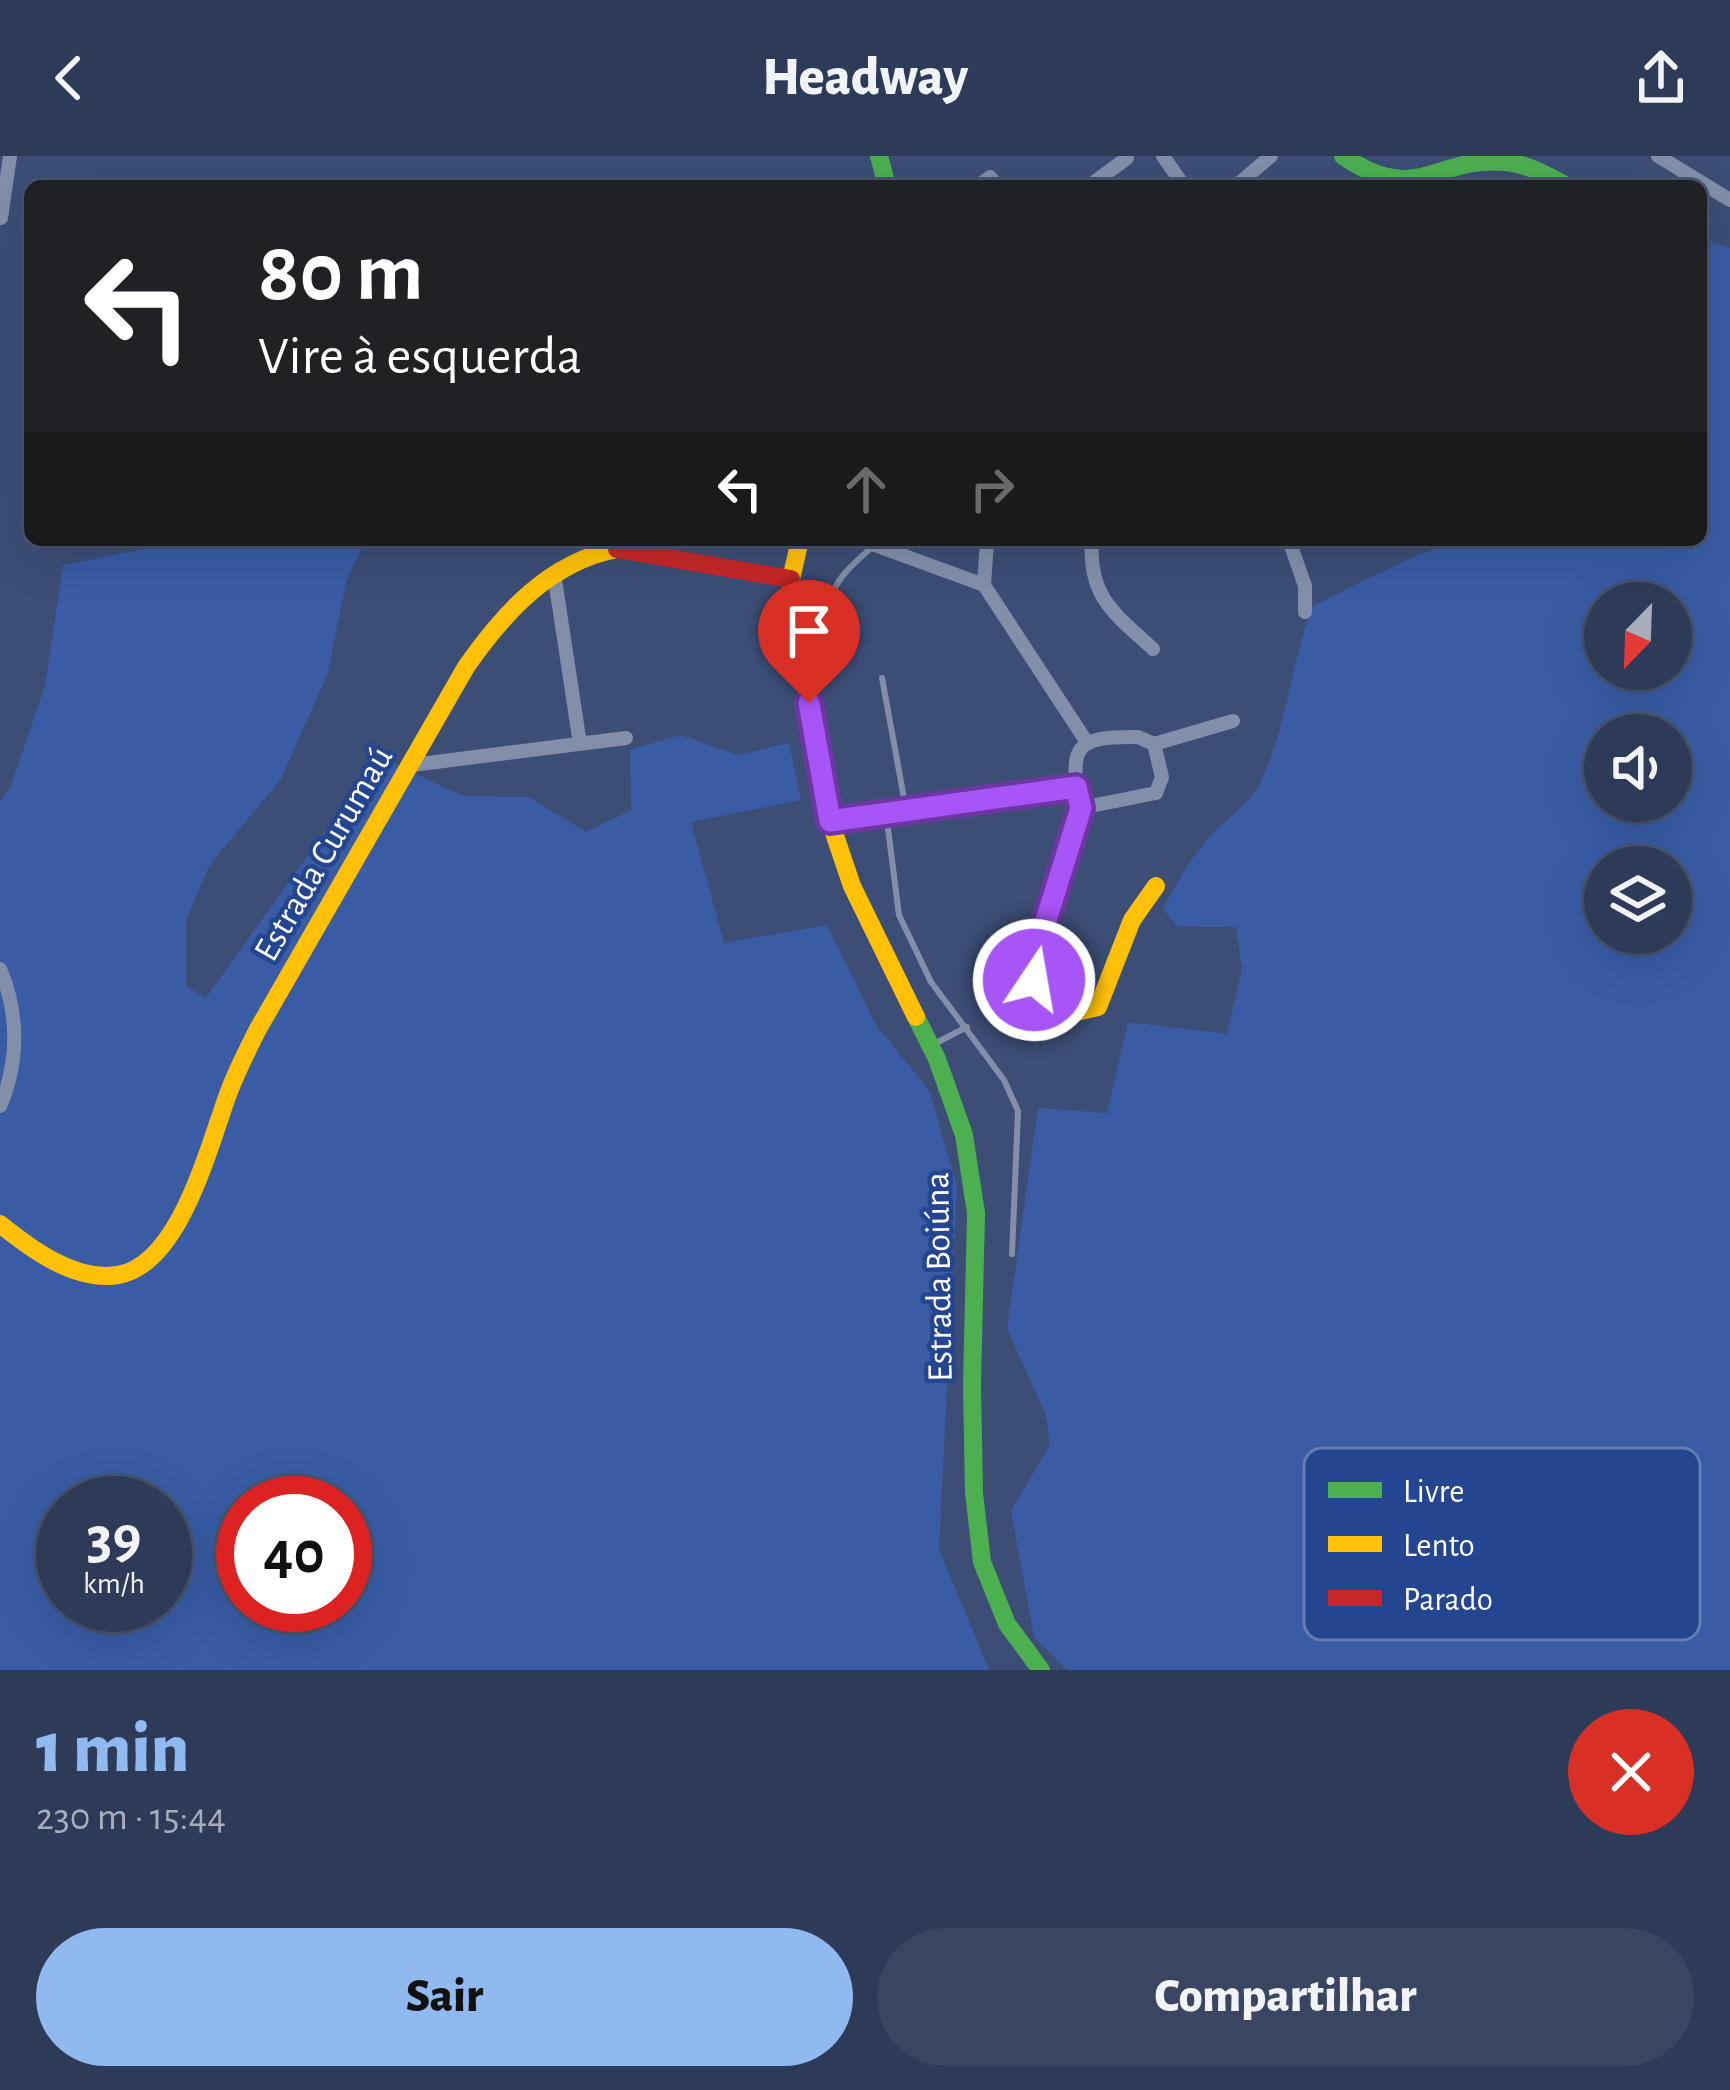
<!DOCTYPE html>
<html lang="pt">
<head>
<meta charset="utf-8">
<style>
  :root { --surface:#2d3a58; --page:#394561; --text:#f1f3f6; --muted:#a7adba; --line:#48546e; --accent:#90b9f0 }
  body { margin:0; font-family:"Alegreya Sans",sans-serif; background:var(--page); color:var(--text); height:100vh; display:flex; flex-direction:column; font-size:45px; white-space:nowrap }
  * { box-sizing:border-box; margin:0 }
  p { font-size:39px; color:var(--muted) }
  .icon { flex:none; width:66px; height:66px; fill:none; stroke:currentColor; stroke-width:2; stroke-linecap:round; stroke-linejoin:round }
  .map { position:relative; height:1514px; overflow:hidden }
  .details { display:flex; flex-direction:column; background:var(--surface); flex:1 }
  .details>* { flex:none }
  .banner { position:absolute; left:24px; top:24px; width:1683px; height:366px; border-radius:18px; box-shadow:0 12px 48px #0002,0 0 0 3px var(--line); background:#202124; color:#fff; overflow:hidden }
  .needle { width:78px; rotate:203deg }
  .fabs { position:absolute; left:1584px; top:426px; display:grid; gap:24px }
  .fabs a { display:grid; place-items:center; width:108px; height:108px; border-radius:50%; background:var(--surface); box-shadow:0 12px 48px #0002,0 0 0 3px var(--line); font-size:60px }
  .speed { position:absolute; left:36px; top:1320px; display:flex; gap:24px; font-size:60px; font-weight:700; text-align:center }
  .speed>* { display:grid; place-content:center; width:156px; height:156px; border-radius:50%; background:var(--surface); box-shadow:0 12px 48px #0002,0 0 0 3px var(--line); line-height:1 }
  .speed small { font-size:30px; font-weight:400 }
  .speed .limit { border:18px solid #d22; background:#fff; color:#111 }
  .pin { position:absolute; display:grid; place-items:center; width:102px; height:102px; color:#fff; margin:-123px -51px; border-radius:50% 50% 50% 0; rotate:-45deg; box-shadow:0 0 12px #0007 }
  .pin .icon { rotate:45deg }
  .me { position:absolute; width:132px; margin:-66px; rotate:12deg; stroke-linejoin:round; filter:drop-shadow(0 0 9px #0008) }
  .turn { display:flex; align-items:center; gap:42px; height:252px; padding:0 36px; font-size:54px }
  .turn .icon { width:156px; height:156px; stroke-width:2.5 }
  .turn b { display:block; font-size:84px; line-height:102px }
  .lanes { display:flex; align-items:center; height:114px; padding:0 36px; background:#0003; justify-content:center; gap:60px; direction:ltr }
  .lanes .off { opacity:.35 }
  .round { display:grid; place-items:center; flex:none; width:126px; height:126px; border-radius:63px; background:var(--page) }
  .summary { display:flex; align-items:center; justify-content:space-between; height:204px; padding:0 36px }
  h1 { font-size:72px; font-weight:800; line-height:90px; color:var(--accent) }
  .cta { display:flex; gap:24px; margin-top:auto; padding:24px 36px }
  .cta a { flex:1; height:138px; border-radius:72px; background:var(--accent); color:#111; font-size:48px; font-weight:800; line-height:138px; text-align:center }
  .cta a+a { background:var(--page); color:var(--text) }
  header { display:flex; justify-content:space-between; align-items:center; height:156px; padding:0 36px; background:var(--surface); font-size:54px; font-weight:800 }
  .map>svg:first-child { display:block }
  .green { fill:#395ca5; fill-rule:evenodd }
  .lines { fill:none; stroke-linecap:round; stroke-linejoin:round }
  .lane { stroke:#838faa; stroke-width:6 }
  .street { stroke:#838faa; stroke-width:14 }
  .fast { stroke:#4caf50; stroke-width:18 }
  .slow { stroke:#ffc107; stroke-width:18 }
  .jam { stroke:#c62828; stroke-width:18 }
  .route-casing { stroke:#6d37a1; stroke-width:30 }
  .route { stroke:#a855f7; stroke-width:21 }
  .labels { text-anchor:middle; stroke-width:9; stroke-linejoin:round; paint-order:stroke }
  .street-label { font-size:36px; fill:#fff; stroke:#24458f }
  .key { fill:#24458f; stroke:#667db1; stroke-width:3 }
  .key-label { font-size:33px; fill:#fff }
</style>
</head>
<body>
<header><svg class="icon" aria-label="back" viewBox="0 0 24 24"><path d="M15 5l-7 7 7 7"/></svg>Headway<svg class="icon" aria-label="share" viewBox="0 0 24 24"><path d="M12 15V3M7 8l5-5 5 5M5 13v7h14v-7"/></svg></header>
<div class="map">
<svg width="1730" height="1514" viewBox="0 0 1730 1514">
  <rect width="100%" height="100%" fill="#3c4e76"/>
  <path class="green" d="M1701,82l29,10v1422h-663l-33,-33 -23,-126 39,-66 -4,-30 -39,-86 31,-221 69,5 21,-91 99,12 15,-65 -6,-42 -59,-1 -14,-17c13,-25 26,-49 45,-70 15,-18 40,-34 51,-54 28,-55 31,-122 54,-179l104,-51 45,-15h152l15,6 62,3v-9h10zM1605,447h66v66h-66zM1605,579h66v66h-66zM1605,711h66v66h-66z
    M189,384h177l-20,42 -18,91 -47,106 -72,87 -23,54v66l20,12 173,-242 83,40 67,1 57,35 45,-22 -1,-60 50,-15 58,20 51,-12 12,57 -110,22 33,121 103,-18 49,100 53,65 28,96 -18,363 50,121h-989v-869l10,-13 35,-102 18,-121zM63,1347h102v102h-102zM243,1347h102v102h-102z"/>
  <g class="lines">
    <path class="lane" d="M833,500c-4,-61 -10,-66 38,-108
      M882,522l24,131
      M886,657l13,102 32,67 73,98 14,31 -6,143
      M934,888l33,-17"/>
    <path class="street" d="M1163,0l21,30
      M1658,0l72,44
      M978,30l12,-9 7,9
      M1089,30l38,-28
      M1236,30l35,-30
      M1,62l9,-62
      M861,384l123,45 102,156
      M1092,384c-4,57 22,73 61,109
      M1289,384l16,46v26
      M554,417l26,171
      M984,429l3,-45
      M1138,581l16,7 8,33 -6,16 -75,15c-13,-62 -6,-72 57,-71z
      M1154,588l79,-23
      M412,609l214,-27
      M830,665l246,-34
      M0,813c19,44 19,93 0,137"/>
    <path class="fast" d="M879,0l8,30
      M1343,0c75,51 91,0 162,6 23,2 43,14 62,24
      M916,861l21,42 27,76 12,78 -4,172 2,108 8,69 25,62 34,46"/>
    <path class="slow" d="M800,384l-9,39 2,31 37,211 22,65 64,131
      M1081,652l-48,154 5,27 14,18 20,6 26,-6 34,-87 24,-34
      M0,1068c31,25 75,58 118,51 64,-11 92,-135 112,-186 8,-21 18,-40 28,-60l208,-362c37,-53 83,-105 151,-118"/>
    <path class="jam" d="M617,393l174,30"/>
  </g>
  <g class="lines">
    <defs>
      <path id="route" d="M809,547l21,118 246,-34 5,21 -48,154 1,18"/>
    </defs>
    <use href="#route" class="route-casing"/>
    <use href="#route" class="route"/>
  </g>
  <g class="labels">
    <g class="street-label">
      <text transform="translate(322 697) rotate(-60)" y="13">Estrada Curumaú</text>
      <text transform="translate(937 1121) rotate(-91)" y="13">Estrada Boiúna</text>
    </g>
  </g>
  <rect x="1304" y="1292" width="396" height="192" rx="18" class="key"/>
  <rect x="1328" y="1326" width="54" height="16" fill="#4caf50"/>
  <rect x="1328" y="1380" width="54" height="16" fill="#ffc107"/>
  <rect x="1328" y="1434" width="54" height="16" fill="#c62828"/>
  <g class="key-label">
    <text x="1403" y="1346">Livre</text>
    <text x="1403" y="1400">Lento</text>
    <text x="1403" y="1454">Parado</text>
  </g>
</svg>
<div class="fabs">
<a><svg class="needle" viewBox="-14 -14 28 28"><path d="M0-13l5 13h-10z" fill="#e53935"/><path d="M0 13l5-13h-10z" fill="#a7adba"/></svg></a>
<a><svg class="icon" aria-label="sound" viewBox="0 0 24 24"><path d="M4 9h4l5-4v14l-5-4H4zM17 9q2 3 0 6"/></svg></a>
<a><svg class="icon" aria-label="layers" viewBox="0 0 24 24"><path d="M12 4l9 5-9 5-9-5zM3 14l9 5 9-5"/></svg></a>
</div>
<div class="speed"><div>39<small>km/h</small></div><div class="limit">40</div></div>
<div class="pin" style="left:809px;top:547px;background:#d93025"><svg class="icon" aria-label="arrive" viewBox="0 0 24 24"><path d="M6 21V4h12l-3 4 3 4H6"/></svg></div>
<svg class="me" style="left:1034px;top:824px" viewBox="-20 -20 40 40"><circle r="17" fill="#a855f7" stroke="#fff" stroke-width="3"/><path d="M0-11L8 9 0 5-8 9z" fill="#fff"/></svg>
<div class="banner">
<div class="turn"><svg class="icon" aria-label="left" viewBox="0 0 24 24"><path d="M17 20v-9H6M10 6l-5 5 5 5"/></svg><div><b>80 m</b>Vire à esquerda</div></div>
<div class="lanes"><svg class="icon" aria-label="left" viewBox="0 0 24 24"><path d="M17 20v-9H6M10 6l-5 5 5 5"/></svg><svg class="icon off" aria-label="ahead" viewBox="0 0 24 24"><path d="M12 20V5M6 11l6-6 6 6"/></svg><svg class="icon off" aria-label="right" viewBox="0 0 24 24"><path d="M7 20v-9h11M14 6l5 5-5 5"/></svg></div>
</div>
</div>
<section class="details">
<div class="summary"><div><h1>1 min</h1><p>230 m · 15:44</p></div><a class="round" style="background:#d93025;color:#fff"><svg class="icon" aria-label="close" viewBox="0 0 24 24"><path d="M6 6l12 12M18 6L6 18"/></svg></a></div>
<div class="cta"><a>Sair</a><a>Compartilhar</a></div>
</section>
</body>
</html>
